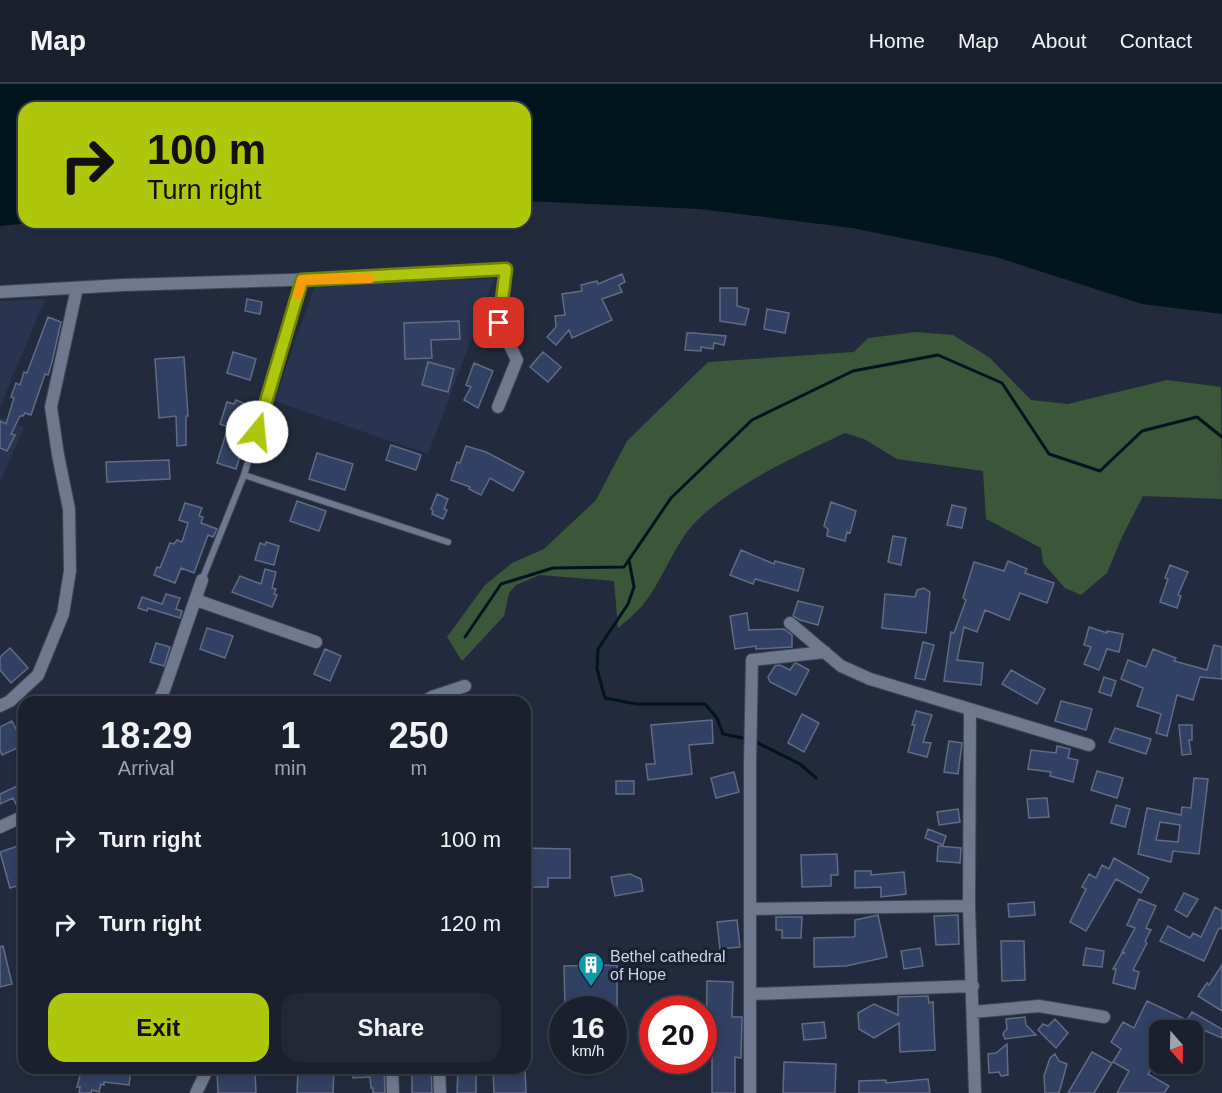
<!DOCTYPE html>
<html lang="en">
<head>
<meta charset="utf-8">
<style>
  :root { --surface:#1a202e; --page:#232836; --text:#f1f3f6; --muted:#9fa3aa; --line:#383e4a; --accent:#aec60c }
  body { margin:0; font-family:Helvetica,sans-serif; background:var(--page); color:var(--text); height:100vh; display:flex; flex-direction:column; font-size:22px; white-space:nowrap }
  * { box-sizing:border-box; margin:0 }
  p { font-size:20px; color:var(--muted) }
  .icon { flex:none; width:33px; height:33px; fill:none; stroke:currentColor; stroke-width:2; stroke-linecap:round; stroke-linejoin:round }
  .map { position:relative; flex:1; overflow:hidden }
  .panel { position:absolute; left:18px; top:612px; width:513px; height:378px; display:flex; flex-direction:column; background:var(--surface); border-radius:18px; box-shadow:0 3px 9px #0003,0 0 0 2px var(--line) }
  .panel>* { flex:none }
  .top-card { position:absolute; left:18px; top:18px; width:513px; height:126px; border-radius:18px; box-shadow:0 3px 9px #0003,0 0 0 2px var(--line); background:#aec60c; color:#111; overflow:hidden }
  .needle { width:39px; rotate:160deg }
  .buttons { position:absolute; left:1149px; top:936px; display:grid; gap:12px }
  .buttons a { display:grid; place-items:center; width:54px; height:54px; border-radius:12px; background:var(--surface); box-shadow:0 3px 9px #0003,0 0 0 2px var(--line); font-size:30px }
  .speed { position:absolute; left:549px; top:912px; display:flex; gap:12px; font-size:30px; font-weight:700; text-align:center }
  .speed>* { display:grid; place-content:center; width:78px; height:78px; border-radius:50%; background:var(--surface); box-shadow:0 3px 9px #0003,0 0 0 2px var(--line); line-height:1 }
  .speed small { font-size:15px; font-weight:400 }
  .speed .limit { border:9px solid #d22; background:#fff; color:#111 }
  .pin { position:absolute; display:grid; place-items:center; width:51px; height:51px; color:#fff; margin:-26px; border-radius:12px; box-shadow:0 3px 9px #0006 }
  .me { position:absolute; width:66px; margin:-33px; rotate:17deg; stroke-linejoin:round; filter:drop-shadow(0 0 4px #0008) }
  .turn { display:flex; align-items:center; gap:21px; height:126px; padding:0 30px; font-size:27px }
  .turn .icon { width:78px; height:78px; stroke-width:2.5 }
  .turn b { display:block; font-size:42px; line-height:51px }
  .eta { display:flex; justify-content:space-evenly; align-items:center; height:102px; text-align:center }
  .eta b { font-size:36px; font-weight:700; line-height:42px }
  .action { display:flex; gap:12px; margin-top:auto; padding:12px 30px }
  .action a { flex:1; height:69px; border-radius:18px; background:var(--accent); color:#111; font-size:24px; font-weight:700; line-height:69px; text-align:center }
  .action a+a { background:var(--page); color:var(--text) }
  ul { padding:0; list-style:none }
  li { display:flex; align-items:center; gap:18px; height:84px; padding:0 30px }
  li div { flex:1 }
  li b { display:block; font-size:22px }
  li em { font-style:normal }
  header { display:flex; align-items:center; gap:36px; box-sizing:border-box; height:84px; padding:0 30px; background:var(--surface); border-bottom:2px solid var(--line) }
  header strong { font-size:28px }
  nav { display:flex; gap:33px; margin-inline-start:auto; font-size:21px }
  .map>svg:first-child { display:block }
  .built { fill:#29344e }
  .green { fill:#3b573a }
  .water { fill:#00151d }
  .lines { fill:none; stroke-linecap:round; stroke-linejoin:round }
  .stream { stroke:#00151d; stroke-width:3 }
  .building { fill:#314163; stroke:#616c82; stroke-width:1.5; fill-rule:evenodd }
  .service-casing { stroke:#3e4555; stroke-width:8 }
  .minor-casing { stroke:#3e4555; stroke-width:14 }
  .service { stroke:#6e7990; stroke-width:6 }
  .minor { stroke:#6e7990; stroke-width:12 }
  .route-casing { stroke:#718108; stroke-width:15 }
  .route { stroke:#aec60c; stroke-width:10 }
  .slow { stroke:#f59e0b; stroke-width:10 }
  .labels { text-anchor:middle; stroke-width:6; stroke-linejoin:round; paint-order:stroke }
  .poi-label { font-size:16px; fill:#ced5e1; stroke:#182133; text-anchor:start }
</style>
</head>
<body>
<header>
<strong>Map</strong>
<nav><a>Home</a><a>Map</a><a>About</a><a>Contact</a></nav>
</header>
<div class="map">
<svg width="1222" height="1009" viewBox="0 0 1222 1009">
  <rect width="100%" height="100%" fill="#222b3e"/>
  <path class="built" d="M494,195l-66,175 -154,-53 42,-118z
    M45,215l-45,108v-106z
    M0,333l24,11 -24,54z"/>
  <path class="green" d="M916,248l37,3 37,23 41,42 37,4 99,-24 54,7 1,112 -79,-3 -21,41 -15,36 -26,22 -16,-7 -22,-25 -2,-15 -55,-29 -3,-48 -86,-12 -33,-20 -19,-6c-47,22 -127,58 -158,99 -17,23 -27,52 -45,74 -7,8 -16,15 -24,22l-4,-47 -74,-6 -24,10 -7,8 -5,23 -42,45 -15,-24 38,-52 27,-22 32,-14 52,-49 31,-59 81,-79 146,-10 14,-14z"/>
  <path class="water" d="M0,0h1222v230l-80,-10 -146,-47 -144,-29 -152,-19 -175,-8v-93h-501v114h16l-40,4z"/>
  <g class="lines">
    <path class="stream" d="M629,476l5,27 -6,17 -30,45 -1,20 8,29 31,6h69l12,14 6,16 24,5
      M465,553l36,-53 52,-16 71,-1 47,-69 81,-78 101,-49 85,-16 64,28 47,71 51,17 42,-40 55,-14 25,20
      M754,657l46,23 16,14"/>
  </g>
  <path class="building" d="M622,190l3,8 -6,3 3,7 -20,7 10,21 -40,18 -3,-8 -13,15 -9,-8 9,-10 -1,-11 10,-1 -3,-21 20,-3 -1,-6 16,-4 1,3z
    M720,204h17v18l12,3 -4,16 -25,-4z
    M247,215l15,3 -2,12 -15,-3z
    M767,225l22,4 -4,20 -21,-4z
    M48,233l13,5 -9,40 -4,13 -3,-1 -14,41 -6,-2 -2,3h-3l-9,18 4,1 -8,16 -7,-3v-27l6,3 8,-26 -3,-1 5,-14 4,2 4,-13 3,1z
    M459,237l1,18 -29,1 1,18 -27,1 -1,-36z
    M687,249h7l32,3 -2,9 -10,-2 -1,6 -12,-2v4l-16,-1z
    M233,268l23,7 -6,21 -23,-7z
    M543,268l18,15 -13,15 -18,-15z
    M184,273l4,59h-2v29l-9,1 -1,-30 -17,2 -4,-59z
    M428,278l26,7 -6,23 -26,-7z
    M474,279l19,8 -15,37 -14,-8 7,-13 -5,-2z
    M236,316l15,6 -1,4 7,3 -7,22 -3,-1 -11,35 -19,-6 11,-36 -8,-3 7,-22 7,2z
    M391,361l30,10 -5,15 -30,-10z
    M466,362l20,6 38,20 -11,19 -23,-13 -9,17 -12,-6 1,-2 -19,-7 6,-18 3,1z
    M317,369l36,11 -8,26 -36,-11z
    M169,376l1,19 -63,3 -1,-20z
    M437,410l11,5 -4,10 3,1 -4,9 -11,-5 1,-3 -2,-2z
    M297,417l29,10 -7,20 -29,-10z
    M831,418l25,9 -6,22 -3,-1 -2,9 -18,-5 1,-7 -4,-3z
    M185,419l17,5 -3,8 4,1 -2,6 16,6 -4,8 -5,-2 -14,38 -13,-5 -6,15 -21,-8 3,-8 3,1 10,-25 4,1 3,-4 5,2 6,-19 -9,-3z
    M952,421l14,3 -4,20 -15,-3z
    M893,452l13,2 -5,27 -13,-3z
    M266,458l13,4 -5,19 -19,-5 5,-17 5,2z
    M741,466l33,14 1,-3 29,8 -6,22 -43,-12 -2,5 -23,-9z
    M1008,477l19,8 -2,4 29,10 -7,20 -27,-10 -11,27 -24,-10 -8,22 -13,-5 -7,33 26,3 -2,22 -37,-4 7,-49 3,1 12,-33 -3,-2 11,-36 30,9z
    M1170,481l18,7 -10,23 3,1 -4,12 -17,-6 8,-23 -3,-1z
    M265,485l11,3 -4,16 4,1 -2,5 3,1 -5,12 -40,-15 8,-16 21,8z
    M924,504l6,4 -4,41 -44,-5 3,-34 30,3 2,-7z
    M166,510l14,4 -4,11 6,2 -2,7 -32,-10 -1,3 -9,-3 4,-11 20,7z
    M798,517l25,6 -5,18 -18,-5 -7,-4z
    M747,529l2,17 35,-1 8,6v12l-36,2v-3l-21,3 -5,-33z
    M1089,543l18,6v-2l16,3 -4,18 -12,-3 -8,21 -15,-6 7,-17 -7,-2z
    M207,544l26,8 -8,22 -25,-9z
    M923,558l11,3 -9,35 -10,-2z
    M156,559l14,4 -6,19 -14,-4z
    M1214,561l8,2v32l-22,-2 -7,23 -16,-5 -10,41 -11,-3 5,-19 -24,-8 6,-18 -22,-9 7,-19 18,7 7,-18 23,9 -2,3 33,9z
    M10,564l18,20 -17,15 -11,-13v-13z
    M325,565l16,7 -11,25 -16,-7z
    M796,579l13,7 -13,25 -26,-13 -2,-5 7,-11 5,-1 10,5 4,-6z
    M1011,586l34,19 -8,15 -35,-20z
    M1104,593l12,4 -5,15 -12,-4z
    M1061,617l31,8 -6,21 -31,-9z
    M916,627l16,4 -9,27 8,1 -4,14 -19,-5 7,-27h-3z
    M802,630l17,9 -15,29 -16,-9z
    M712,636l1,23 -24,2 3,29 -44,6 -2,-16h9l-4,-39z
    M12,637l12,24 -22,10 -2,-5v-23z
    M1179,641h13v15h-3l2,14 -9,1z
    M1115,644l36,11 -5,15 -37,-12z
    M949,657l13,2 -4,31 -14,-2z
    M1057,662l13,3 -2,9 10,2 -5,22 -23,-6 1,-4 -23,-3 3,-19 25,3z
    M1097,687l26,7 -6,20 -26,-8z
    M734,688l5,20 -23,6 -5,-20z
    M1194,694l14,1 -9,75 -26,-3 -2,11 -33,-8 9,-46 34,7 1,-8 9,1zM1160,738l20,3 -2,17 -22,-2z
    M616,697h18v13h-18z
    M17,702l7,15 -8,3 -3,-6 -13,6v-10z
    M1047,714l2,19 -20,1 -2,-19z
    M1116,721l14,4 -5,18 -14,-4z
    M958,725l2,13 -21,3 -2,-13z
    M928,745l18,7 -3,9 -18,-7z
    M24,760v40l-14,4 -10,-36z
    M938,762l23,2 -1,15 -23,-2z
    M525,764l45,1v29h-22v9h-19l1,-9h-5z
    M837,770l1,21h-7v11l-29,1 -1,-32z
    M1114,774l35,20 -8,15 -25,-14 -30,52 -16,-9 16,-33 -4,-2 7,-13 7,4 6,-13 7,4z
    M855,787h16v4l33,-3 2,22 -25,3v-10l-26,1z
    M630,790l11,5 2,12 -28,5 -4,-19z
    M1184,809l14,6 -11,18 -12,-7z
    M1139,815l17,7 -10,22 5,2 -6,11 2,2 -14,27 6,2 -4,17 -22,-6 3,-14h-3l9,-16h3l-3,-1 13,-24 -8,-3z
    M1034,818l1,13 -26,2 -1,-13z
    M1215,823l7,4v18l-3,-1 -15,33 -44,-20 8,-15 22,12 3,-5 8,4z
    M878,831l9,42 -41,9 -32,1v-29l39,-1 2,-1v-16z
    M958,831l1,29 -23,1 -2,-29z
    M776,833h26l-1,21h-19v-8h-6z
    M737,836l3,27 -20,2 -3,-27z
    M1001,857h23l1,39 -23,1z
    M3,862l9,38 -12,3v-40z
    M920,864l3,18 -19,3 -3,-18z
    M1086,864l18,3 -2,16 -19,-2z
    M617,881v45h-52l-1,-44z
    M1222,881v46l-24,-15 9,-13 2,2z
    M707,897l26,1 -1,35h10l-1,41 -6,-1v36h-23v-37h-6z
    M928,912l1,7 4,-1 2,48 -35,2 -1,-29 -25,15 -15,-9 -1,-16 16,-9 24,11v-18z
    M1147,917l36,17 -6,12h-17v14l-12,20h6l-6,10 21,12 -5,7h-47l12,-22 -16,-9 8,-13 -10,-7 12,-20 11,6z
    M1192,928l30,17v9l-21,-9 -3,5 -15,-8z
    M1025,933l1,8 10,10 -31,4 -2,-5 1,-2 3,-3 -1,-10z
    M1055,935l13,14 -12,15 -18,-18 5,-6 5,2z
    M824,938l2,16 -22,2 -2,-16z
    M1007,960l1,31 -7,1 -2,-4 -10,1 -1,-19 8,-1z
    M1092,968l20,11 -18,30h-26z
    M1055,970l4,7 8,3 -8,29h-14l-1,-17 6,-18z
    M784,978l52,2 -1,29h-52z
    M82,984l49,2 -2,15 -25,-3v3l-3,-1 -2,8 -7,-2 -1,3h-12l1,-6h-3z
    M309,984h25l-1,25h-36l1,-22h11z
    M353,984h31l1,25h-12v-5h-2l-1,-11 -17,1z
    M412,984h19l1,25h-20z
    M525,985l1,24h-32l-1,-22z
    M255,986l1,23h-38l-1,-22z
    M458,986h18v23h-19z
    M928,995l2,14h-71v-12l27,-1v3z"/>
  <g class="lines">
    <defs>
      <path id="service" d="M244,391l204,67
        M202,496l42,-105 58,-194"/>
      <path id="minor" d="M0,208l123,-7 233,-7 150,-9 -7,54 18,37 -19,47
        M196,516l120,42
        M790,539l51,43 29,13 219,66
        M158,618l6,-12 38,-110
        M423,618l9,-5 33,-11
        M0,622l10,-5 28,-26 25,-61 7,-43 -1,-62 -11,-54 -7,-48 26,-119
        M970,626l-1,196 6,187
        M0,743l24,-11
        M750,825l219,-3
        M752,910l221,-8
        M973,928l66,-6 65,11
        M392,984l1,25
        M439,984l1,25
        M196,1009l12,-25
        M750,1009v-329l2,-104 73,-8"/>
    </defs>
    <use href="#service" class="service-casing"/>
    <use href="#minor" class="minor-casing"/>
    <use href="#service" class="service"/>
    <use href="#minor" class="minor"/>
  </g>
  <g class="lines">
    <defs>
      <path id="route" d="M257,348l45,-152 204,-11 -7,54"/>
    </defs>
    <use href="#route" class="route-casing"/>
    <use href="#route" class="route"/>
    <path class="slow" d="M298,211l4,-15 68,-2"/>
  </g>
  <defs>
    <symbol id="building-pin" viewBox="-11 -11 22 30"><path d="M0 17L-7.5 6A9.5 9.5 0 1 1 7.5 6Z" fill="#0f9aa8" stroke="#182133"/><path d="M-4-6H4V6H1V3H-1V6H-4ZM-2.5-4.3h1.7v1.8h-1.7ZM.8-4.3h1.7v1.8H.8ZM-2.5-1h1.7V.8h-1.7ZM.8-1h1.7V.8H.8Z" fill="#fff"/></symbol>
  </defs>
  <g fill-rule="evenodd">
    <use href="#building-pin" x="576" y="866" width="30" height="40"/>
  </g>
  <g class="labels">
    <g class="poi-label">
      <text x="610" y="878">Bethel cathedral<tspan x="610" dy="18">of Hope</tspan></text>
    </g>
  </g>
</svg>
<div class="buttons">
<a><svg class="needle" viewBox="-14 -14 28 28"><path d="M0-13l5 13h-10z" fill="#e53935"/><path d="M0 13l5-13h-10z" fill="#9fa3aa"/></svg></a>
</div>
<div class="speed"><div>16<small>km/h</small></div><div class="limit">20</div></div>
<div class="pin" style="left:499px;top:239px;background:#d93025"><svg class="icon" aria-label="arrive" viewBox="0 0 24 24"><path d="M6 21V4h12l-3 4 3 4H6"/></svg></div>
<svg class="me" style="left:257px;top:348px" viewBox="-20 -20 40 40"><circle r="19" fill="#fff"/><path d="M0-13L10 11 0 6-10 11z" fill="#aec60c"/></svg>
<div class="top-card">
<div class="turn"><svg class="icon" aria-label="right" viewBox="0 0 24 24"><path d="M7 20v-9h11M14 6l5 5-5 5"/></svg><div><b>100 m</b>Turn right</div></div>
</div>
<section class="panel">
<div class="eta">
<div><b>18:29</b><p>Arrival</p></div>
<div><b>1</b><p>min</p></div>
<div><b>250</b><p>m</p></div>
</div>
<ul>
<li><svg class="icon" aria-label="right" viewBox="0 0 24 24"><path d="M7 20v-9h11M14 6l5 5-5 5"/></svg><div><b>Turn right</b></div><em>100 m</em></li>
<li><svg class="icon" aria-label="right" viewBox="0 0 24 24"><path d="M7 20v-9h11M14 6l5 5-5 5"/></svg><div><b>Turn right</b></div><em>120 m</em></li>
</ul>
<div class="action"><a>Exit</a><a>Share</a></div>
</section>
</div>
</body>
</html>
